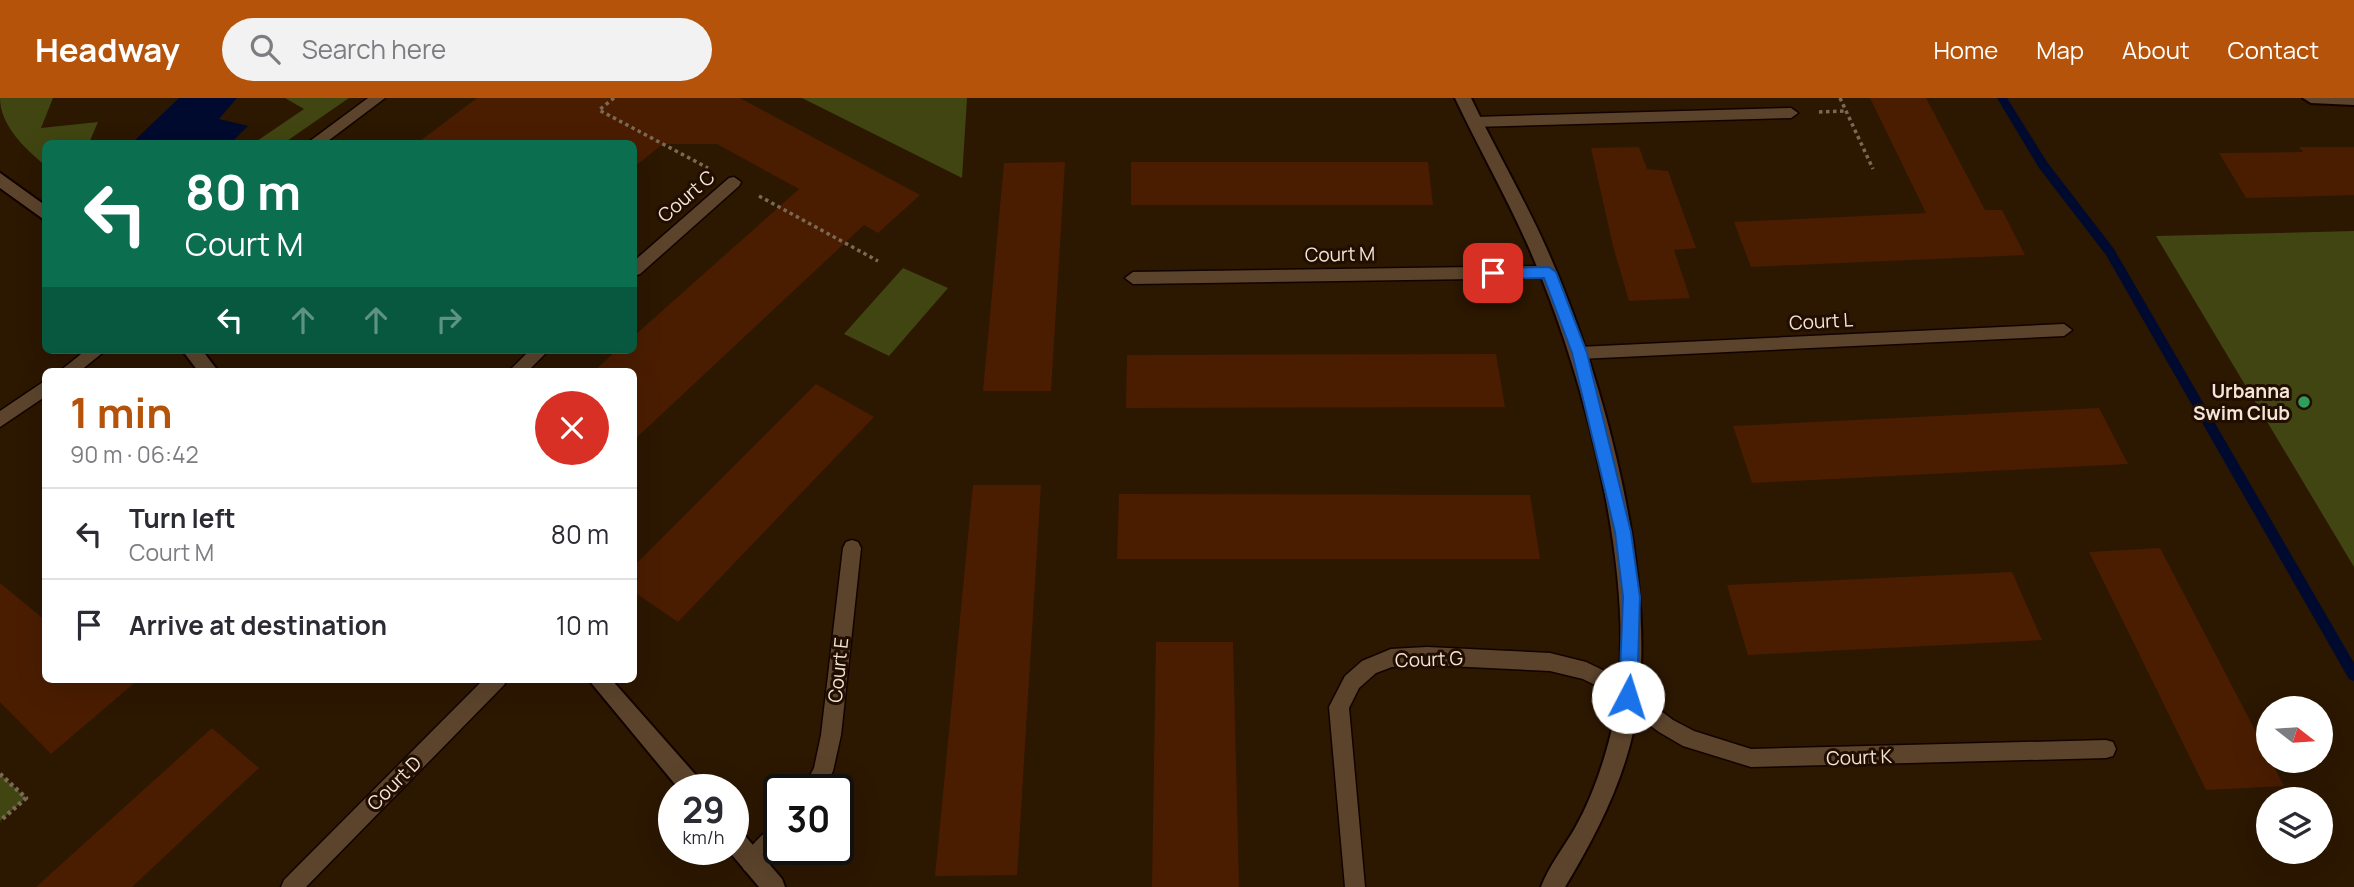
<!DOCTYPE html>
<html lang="en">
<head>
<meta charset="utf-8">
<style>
  :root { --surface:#fff; --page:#f2f2f3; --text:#2b2b33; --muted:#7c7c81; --line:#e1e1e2; --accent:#b45309 }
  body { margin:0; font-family:Manrope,sans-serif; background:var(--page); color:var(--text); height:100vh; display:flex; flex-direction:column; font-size:26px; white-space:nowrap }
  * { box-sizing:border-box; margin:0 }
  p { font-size:23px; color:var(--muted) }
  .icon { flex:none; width:38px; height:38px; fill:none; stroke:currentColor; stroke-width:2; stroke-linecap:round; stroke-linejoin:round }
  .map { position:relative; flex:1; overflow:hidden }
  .sheet { position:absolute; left:42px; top:270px; width:595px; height:315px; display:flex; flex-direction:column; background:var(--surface); border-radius:10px; box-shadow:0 7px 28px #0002 }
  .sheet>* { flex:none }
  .hud { position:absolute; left:42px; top:42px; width:595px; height:214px; border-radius:10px; box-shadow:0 7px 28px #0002; background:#0b6e4f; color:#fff; overflow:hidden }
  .needle { width:46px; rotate:107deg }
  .controls { position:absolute; left:2256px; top:598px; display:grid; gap:14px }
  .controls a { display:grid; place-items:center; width:77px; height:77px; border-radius:50%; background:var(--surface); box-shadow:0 7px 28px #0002; font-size:35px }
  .speed { position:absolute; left:658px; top:676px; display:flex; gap:14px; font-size:35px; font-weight:700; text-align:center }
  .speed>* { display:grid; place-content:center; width:91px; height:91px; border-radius:50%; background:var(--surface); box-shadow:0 7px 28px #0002; line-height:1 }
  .speed small { font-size:18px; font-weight:400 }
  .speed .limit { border:4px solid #111; border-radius:10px; background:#fff; color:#111 }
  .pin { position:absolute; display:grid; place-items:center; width:60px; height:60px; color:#fff; margin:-30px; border-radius:14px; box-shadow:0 4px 10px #0006 }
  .me { position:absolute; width:77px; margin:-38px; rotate:5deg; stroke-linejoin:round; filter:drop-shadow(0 0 5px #0008) }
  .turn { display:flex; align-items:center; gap:24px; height:147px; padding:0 28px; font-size:32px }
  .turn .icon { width:91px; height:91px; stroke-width:2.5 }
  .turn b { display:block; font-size:49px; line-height:60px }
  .lanes { display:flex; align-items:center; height:66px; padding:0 28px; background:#0003; justify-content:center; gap:35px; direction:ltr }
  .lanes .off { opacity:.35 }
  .round { display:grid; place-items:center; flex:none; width:74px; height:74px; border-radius:37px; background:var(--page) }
  .summary { display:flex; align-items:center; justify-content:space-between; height:119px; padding:0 28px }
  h1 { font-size:42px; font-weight:700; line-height:52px; color:var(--accent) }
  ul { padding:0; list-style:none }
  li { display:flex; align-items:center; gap:21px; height:91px; padding:0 28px; border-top:2px solid var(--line) }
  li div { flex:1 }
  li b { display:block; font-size:26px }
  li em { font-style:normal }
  header { display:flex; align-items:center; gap:42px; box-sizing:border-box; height:98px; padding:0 35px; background:var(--accent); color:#fff }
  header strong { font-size:33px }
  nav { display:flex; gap:38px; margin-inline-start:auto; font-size:24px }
  .search { width:490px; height:63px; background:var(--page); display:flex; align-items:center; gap:18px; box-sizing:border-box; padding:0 24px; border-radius:38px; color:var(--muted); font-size:26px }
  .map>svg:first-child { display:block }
  .green { fill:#404511 }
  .water { fill:#000a2f }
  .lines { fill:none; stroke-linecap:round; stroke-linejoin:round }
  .stream { fill:#000a2f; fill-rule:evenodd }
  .building { fill:#4a1d00 }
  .service-casing { stroke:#130300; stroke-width:3 }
  .minor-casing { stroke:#130300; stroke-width:4 }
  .path-far1 { stroke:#7b6956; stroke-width:3.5; stroke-dasharray:3.5 3.5; stroke-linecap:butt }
  .path { stroke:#7b6956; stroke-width:4.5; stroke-dasharray:3.5 3.5; stroke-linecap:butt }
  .service { fill:#5c442c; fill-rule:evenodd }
  .minor { fill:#5c442c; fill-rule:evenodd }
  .route { fill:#1a73e8; stroke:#114b97; stroke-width:2 }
  .leisure-dot { fill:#2e9e5b; stroke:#220e00; stroke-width:2.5 }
  .labels { text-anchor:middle; stroke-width:6; stroke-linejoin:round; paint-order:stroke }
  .street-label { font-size:19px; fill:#f3e5d7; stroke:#220e00 }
  .poi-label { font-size:19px; font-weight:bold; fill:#f3e5d7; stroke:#220e00; text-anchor:end }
</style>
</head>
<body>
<header>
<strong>Headway</strong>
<div class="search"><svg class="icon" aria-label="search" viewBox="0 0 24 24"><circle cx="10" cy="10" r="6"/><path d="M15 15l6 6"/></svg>Search here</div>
<nav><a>Home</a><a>Map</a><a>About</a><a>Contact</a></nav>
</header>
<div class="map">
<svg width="2354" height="789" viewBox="0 0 2354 789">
  <rect width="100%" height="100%" fill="#2c1701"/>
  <path class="green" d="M0,0h53l-12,30 57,-6 -9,21 -43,1 -1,21c-20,-16 -45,-40 -45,-67z
    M285,0h64l-65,45h-30l50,-34z
    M802,0h165l-5,80z
    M2354,133v336l-198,-331z
    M903,170l45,20 -59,68 -45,-22z
    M0,676l26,24 -26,23z"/>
  <path class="water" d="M179,0h58l-18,21 29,7 -17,17h-99z"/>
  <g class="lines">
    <path class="stream" d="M1997,0h10l40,64 67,87 240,414v18l-5,-2 -243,-424 -67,-87z"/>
  </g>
  <path class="building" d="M477,0h263l180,97 -42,38 -14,-8 -230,215v-69h-40l23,-21h17v-14l165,-147 -82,-45h-54l-29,23v-23h-218z
    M1870,0h56l59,112h17l23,45 -274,12 -17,-45 192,-9z
    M1639,49l8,22 21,2 28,77 -22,2 16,48 -61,3 -16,-55 -22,-98z
    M2299,49h55v48l-108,3 -27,-45 84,-1z
    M1065,64l-14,229h-68l21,-228z
    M1131,64h297l5,43h-302z
    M1496,256l9,53 -379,1 1,-53z
    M816,286l58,33 -196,205 -44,-30v-26z
    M2099,310l29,56 -376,19 -19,-57z
    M973,387h68l-24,390 -82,1z
    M1119,396l411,1 10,64h-423z
    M2160,450l108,207v6h3l13,25 -78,4 -117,-238z
    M2012,474l30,68 -294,15 -21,-70z
    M0,485l46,38v58h93l-88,75 -51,-52z
    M1156,544h77l6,245h-87z
    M212,630l47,40 -127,119h-96z"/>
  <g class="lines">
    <defs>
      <path id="service" d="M368,0h17l-61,46h-18z
        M1791,10l7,5 -7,5 -317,9 -7,-5 7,-5z
        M734,79l7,5 -2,4 -99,88 -6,2v-15l95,-83z
        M1549,168l8,6 -8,6 -416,6 -8,-6 8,-6z
        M2064,226l8,6 -8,6 -485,23 -8,-6 8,-6z
        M86,252h20l-26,21h-20z
        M530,252h19l-21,21h-19z
        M46,282v16l-46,31v-16z
        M852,442l6,2 3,6 -20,187 -8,36 -9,18h-21l11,-21 7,-33 22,-187 3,-6z
        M1427,549l123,6 36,9 27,13 60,45 21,11 57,18 355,-9 7,2 3,7 -3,7 -7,2 -355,9 -68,-21 -24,-14 -60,-45 -16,-8 -33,-8 -123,-6 -35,2 -16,6 -17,15 -10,20 16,179h-20l-16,-180 16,-31 17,-15 29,-12z
        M484,581h23l-3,6 -198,202h-25l3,-7z
        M779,725v25l-21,22 -7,3 -7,-3 -3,-7c6,-14 24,-34 38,-40z"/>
      <path id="minor" d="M1455,0h16c25,53 55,103 78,156 56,127 113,337 85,474 -12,57 -39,109 -69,159h-24c8,-21 23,-40 34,-59 17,-30 29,-66 37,-99 31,-134 -26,-349 -80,-474 -23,-54 -52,-104 -77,-157z
        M2303,0h51v7l-43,-2z
        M0,75l46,33v15l-46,-33z
        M182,252h20l16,21h-20z
        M588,581h23l90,102 3,8h-25z
        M733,730l8,3 41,48 3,8h-26l-32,-38h6z"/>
    </defs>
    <use href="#service" class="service-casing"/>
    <use href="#minor" class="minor-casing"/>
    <path class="path-far1" d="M614,0l-15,12 109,58
      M1840,0l33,71
      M1819,14l27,-1
      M759,98l119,65"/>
    <path class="path" d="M0,676l26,24 -26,23"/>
    <use href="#service" class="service"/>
    <use href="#minor" class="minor"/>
  </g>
  <path class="route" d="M1549,169l7,5 31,81 44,179 9,65 -3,100 -3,5 -6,3 -6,-3 -3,-5 4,-100 -8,-65 -43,-179 -28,-75 -51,1 -7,-6 7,-5z"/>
  <circle class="leisure-dot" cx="2304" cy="304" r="7"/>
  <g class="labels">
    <g class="street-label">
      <text transform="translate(686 98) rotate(-41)" y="7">Court C</text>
      <text transform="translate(1340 156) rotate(-1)" y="7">Court M</text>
      <text transform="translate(1821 223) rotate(-3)" y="7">Court L</text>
      <text transform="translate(1429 561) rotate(-2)" y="7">Court G</text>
      <text transform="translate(838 572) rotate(-84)" y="7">Court E</text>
      <text transform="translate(1859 659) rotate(-2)" y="7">Court K</text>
      <text transform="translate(394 685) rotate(-45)" y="7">Court D</text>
    </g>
    <g class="poi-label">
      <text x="2290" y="300">Urbanna<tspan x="2290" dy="22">Swim Club</tspan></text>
    </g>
  </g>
</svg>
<div class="controls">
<a><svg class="needle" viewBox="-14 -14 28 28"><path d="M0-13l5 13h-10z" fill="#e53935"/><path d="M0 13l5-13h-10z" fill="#7c7c81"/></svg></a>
<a><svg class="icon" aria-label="layers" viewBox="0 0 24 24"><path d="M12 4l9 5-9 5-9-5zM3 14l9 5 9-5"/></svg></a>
</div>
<div class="speed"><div>29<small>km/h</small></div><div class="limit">30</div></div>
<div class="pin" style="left:1493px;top:175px;background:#d93025"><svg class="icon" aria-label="arrive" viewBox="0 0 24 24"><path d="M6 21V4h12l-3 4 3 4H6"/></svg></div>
<svg class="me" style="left:1628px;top:599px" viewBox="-20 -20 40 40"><circle r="19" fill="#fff"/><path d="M0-13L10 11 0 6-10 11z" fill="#1a73e8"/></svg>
<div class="hud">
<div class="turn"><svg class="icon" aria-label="left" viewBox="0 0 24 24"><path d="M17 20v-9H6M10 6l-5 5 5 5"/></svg><div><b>80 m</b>Court M</div></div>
<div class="lanes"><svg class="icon" aria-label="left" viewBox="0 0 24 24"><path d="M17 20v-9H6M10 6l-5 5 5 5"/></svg><svg class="icon off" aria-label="ahead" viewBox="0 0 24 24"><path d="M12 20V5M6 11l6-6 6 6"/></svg><svg class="icon off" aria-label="ahead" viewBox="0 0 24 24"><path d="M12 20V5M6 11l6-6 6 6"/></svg><svg class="icon off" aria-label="right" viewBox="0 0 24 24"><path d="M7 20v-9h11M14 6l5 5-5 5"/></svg></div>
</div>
<section class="sheet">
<div class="summary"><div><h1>1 min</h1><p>90 m · 06:42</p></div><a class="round" style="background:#d93025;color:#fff"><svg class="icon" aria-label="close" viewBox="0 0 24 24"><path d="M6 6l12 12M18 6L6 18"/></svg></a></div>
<ul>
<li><svg class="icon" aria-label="left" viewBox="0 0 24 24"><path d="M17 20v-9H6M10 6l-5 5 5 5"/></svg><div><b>Turn left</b><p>Court M</p></div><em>80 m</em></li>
<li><svg class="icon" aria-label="arrive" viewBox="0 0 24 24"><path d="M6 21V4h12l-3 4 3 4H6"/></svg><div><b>Arrive at destination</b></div><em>10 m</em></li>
</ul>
</section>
</div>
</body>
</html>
